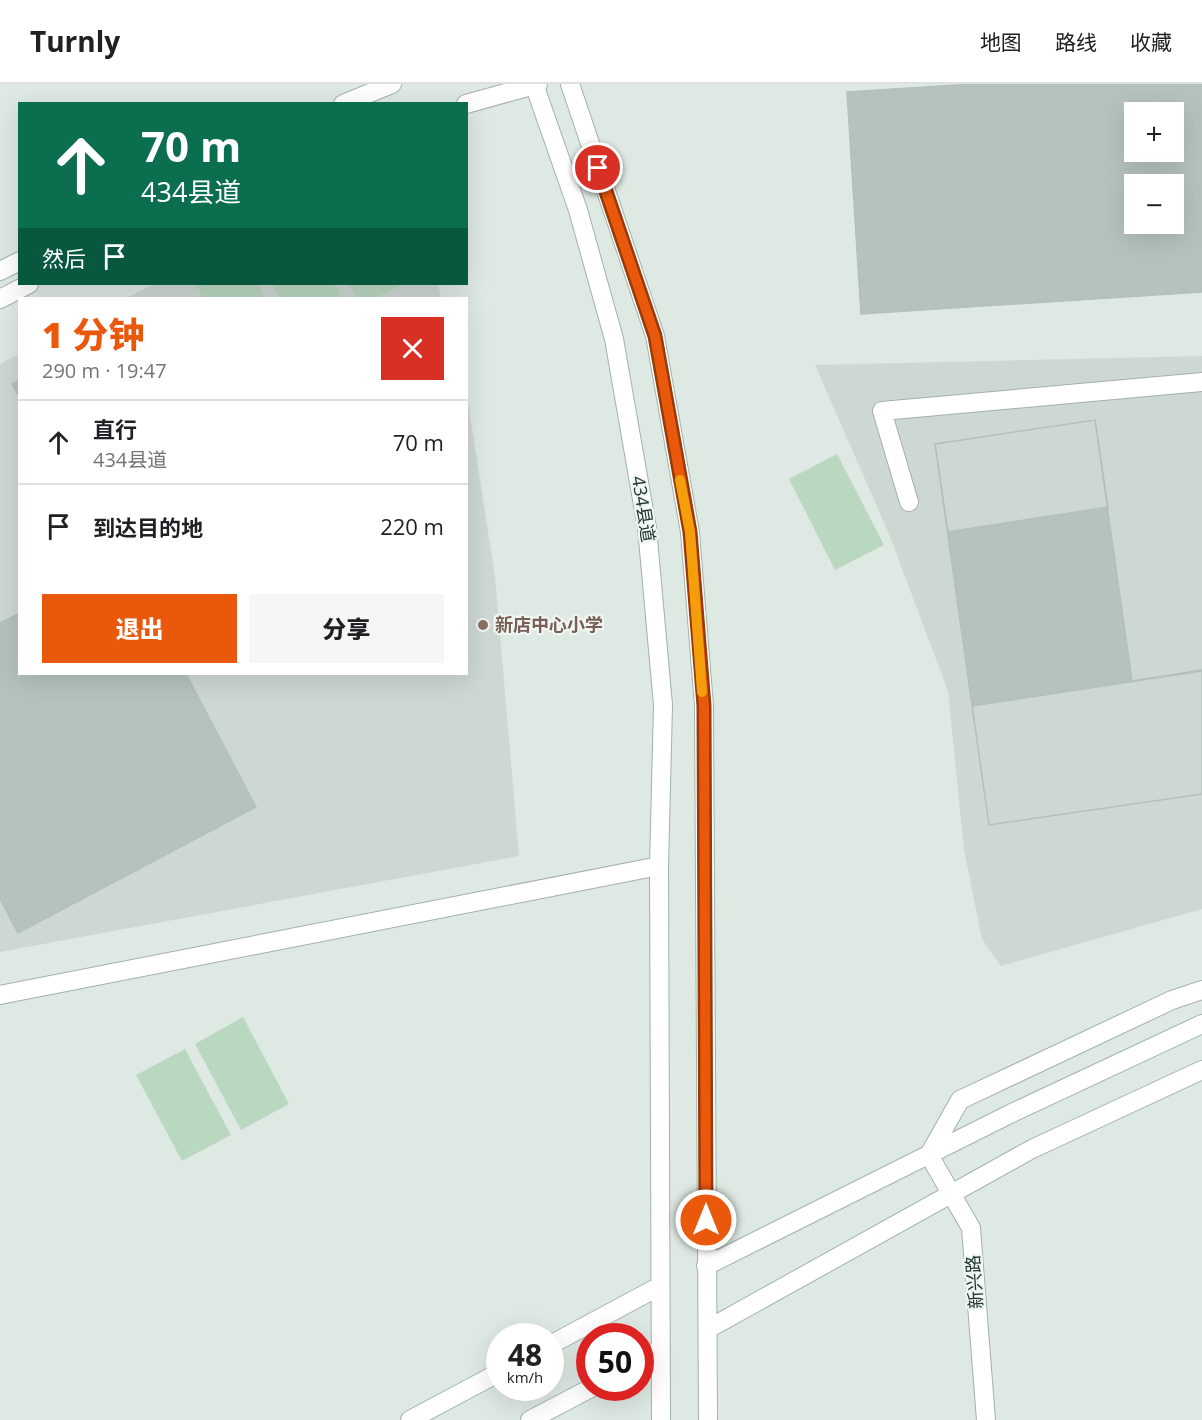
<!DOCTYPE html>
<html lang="zh">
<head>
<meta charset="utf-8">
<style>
  :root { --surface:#fff; --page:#f6f6f6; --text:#202124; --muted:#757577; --line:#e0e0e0; --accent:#ea580c }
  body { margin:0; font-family:"Open Sans","Noto Sans SC",sans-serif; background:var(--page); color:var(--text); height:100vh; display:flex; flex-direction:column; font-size:22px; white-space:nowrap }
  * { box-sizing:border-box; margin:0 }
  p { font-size:20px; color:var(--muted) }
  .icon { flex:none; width:33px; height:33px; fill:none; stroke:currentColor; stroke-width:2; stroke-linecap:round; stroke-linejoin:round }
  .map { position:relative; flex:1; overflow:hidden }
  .details { position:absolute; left:18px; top:213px; width:450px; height:378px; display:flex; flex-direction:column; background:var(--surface); border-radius:0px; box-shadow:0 6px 24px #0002 }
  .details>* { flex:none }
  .top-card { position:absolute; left:18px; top:18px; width:450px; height:183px; border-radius:0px; box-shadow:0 6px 24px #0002; background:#0b6e4f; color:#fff; overflow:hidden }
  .fabs { position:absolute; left:1124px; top:18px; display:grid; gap:12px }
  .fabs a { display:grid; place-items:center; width:60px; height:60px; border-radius:0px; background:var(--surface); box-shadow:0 6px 24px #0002; font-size:30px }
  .speed { position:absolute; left:486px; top:1239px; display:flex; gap:12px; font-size:30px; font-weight:700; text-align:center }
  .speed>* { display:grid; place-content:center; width:78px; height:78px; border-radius:50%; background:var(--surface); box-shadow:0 6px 24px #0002; line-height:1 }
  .speed small { font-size:15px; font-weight:400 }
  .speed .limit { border:9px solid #d22; background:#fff; color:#111 }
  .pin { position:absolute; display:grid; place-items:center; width:51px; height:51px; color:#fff; margin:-26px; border:3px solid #fff; border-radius:50%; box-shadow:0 2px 6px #0007 }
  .me { position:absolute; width:66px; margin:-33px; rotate:0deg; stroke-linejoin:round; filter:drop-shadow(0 0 4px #0008) }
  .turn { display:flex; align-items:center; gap:21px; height:126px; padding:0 24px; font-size:27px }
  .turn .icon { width:78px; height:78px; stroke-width:2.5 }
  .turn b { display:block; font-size:42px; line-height:51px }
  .then { display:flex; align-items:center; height:57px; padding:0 24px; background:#0003; gap:12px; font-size:22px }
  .round { display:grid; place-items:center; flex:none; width:63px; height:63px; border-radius:0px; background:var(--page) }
  .head { display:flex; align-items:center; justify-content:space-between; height:102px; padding:0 24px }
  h1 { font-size:36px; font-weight:800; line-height:45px; color:var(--accent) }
  .cta { display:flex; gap:12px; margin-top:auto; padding:12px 24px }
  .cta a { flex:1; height:69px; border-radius:0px; background:var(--accent); color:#fff; font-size:24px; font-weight:800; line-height:69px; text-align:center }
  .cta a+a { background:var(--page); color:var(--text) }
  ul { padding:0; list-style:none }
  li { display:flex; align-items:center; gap:18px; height:84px; padding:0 24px; border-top:2px solid var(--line) }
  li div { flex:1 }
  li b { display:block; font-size:22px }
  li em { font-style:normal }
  header { display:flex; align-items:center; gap:36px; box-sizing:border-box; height:84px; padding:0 30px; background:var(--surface); border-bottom:2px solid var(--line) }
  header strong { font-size:28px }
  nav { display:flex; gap:33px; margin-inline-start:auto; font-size:21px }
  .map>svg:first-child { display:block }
  .built { fill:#ced8d3 }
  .green { fill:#bad8c0 }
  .building { fill:#b5c3bd; stroke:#b2c1ba; stroke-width:1.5; fill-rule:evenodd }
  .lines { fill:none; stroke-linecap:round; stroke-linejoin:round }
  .minor-casing { stroke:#a3b0aa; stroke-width:20 }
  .tertiary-casing { stroke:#a3b0aa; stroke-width:20 }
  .secondary-casing { stroke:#a0b3ab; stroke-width:20 }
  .minor { stroke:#fff; stroke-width:18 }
  .tertiary { stroke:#fff; stroke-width:18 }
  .secondary { stroke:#fff; stroke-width:18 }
  .route-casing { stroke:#983908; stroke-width:15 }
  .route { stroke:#ea580c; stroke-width:10 }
  .slow { stroke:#f59e0b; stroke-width:10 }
  .education-dot { fill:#8d6e63; stroke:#eff6f2; stroke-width:2 }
  .labels { text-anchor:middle; stroke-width:4.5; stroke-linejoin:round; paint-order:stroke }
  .street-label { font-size:18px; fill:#223730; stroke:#eff6f2 }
  .education-label { font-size:18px; font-weight:bold; fill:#785e54; stroke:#eff6f2; text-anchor:start }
</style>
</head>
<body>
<header>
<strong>Turnly</strong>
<nav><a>地图</a><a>路线</a><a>收藏</a></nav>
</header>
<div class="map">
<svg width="1202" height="1336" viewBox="0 0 1202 1336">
  <rect width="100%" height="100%" fill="#dfe9e4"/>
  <path class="built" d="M154,200h284l3,14h-315z
    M19,270l1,320h446l1,-278 28,180 24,280 -519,96v-588z
    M1202,272v553l-201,57 -19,-27 -18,-89 -16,-159 -59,-157 -74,-169z"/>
  <path class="green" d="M202,200h55l8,14h-62l-6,-12z
    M272,200h62l8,14h-62z
    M349,200h54l-28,14h-18z
    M837,370l47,91 -49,25 -46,-91z
    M243,933l46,87 -48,26 -46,-86z
    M185,965l46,86 -49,26 -46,-86z"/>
  <path class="building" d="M973,0h229v208l-341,22 -14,-222zM1134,28h39v40h-39zM1134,100h39v40h-39z
    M20,296v18l-8,-14z
    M1095,336l37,261 70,-11v124l-213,31 -54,-381z
    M1095,336l13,87 -160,25 -13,-88z
    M20,529v61h166l70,133 -238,126 -18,-34v-276z
    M1202,587v123l-213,31 -17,-119z"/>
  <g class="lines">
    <defs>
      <path id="minor" d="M909,418l-27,-91 320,-29
        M0,911l659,-129
        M929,1071l31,-55 212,-100 30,-10"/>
      <path id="tertiary" d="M343,20l49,-20
        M466,20l72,-20
        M0,187l20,-10
        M0,215l29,-15
        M929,1071l42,73 15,192"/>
      <path id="secondary" d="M534,0l44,126 36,129 33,189 16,177 -4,161 2,554
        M570,0l85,252 35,196 14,174 4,714
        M706,1182l306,-153 190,-89
        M708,1245l324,-180 170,-79
        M550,1261l110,-59
        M640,1277l20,-11
        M410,1336l90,-48
        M530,1336l61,-32"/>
    </defs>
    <use href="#minor" class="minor-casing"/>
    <use href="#tertiary" class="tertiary-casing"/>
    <use href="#secondary" class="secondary-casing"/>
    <use href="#minor" class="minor"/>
    <use href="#tertiary" class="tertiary"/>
    <use href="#secondary" class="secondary"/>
  </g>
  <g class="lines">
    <defs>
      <path id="route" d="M598,84l57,168 35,196 14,174 2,514"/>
    </defs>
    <use href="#route" class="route-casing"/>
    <use href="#route" class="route"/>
    <path class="slow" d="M680,396l10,52 12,160"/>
  </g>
  <circle class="education-dot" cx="483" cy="541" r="6"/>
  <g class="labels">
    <g class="street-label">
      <text transform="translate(643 425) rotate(81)" y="6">434县道</text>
      <text transform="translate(975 1198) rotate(-94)" y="6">新兴路</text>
    </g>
    <g class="education-label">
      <text x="495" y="547">新店中心小学</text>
    </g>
  </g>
</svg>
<div class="fabs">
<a>+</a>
<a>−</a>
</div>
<div class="speed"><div>48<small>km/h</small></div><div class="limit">50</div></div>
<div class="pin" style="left:598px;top:84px;background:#d93025"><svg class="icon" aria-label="arrive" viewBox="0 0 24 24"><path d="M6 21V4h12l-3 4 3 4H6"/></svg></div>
<svg class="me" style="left:706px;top:1136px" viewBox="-20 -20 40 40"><circle r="17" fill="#ea580c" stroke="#fff" stroke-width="3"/><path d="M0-11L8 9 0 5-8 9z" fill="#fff"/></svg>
<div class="top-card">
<div class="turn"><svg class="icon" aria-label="ahead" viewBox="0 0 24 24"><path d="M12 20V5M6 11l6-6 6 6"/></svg><div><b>70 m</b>434县道</div></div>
<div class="then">然后<svg class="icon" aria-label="arrive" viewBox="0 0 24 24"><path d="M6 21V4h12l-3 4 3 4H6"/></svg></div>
</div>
<section class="details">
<div class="head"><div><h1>1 分钟</h1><p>290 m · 19:47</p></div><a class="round" style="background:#d93025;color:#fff"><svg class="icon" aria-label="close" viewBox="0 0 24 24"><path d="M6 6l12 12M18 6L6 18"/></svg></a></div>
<ul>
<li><svg class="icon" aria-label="ahead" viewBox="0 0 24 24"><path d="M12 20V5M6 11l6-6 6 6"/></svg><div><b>直行</b><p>434县道</p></div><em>70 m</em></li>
<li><svg class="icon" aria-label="arrive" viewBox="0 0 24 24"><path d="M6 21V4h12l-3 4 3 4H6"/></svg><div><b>到达目的地</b></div><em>220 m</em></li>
</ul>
<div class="cta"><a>退出</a><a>分享</a></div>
</section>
</div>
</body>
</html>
